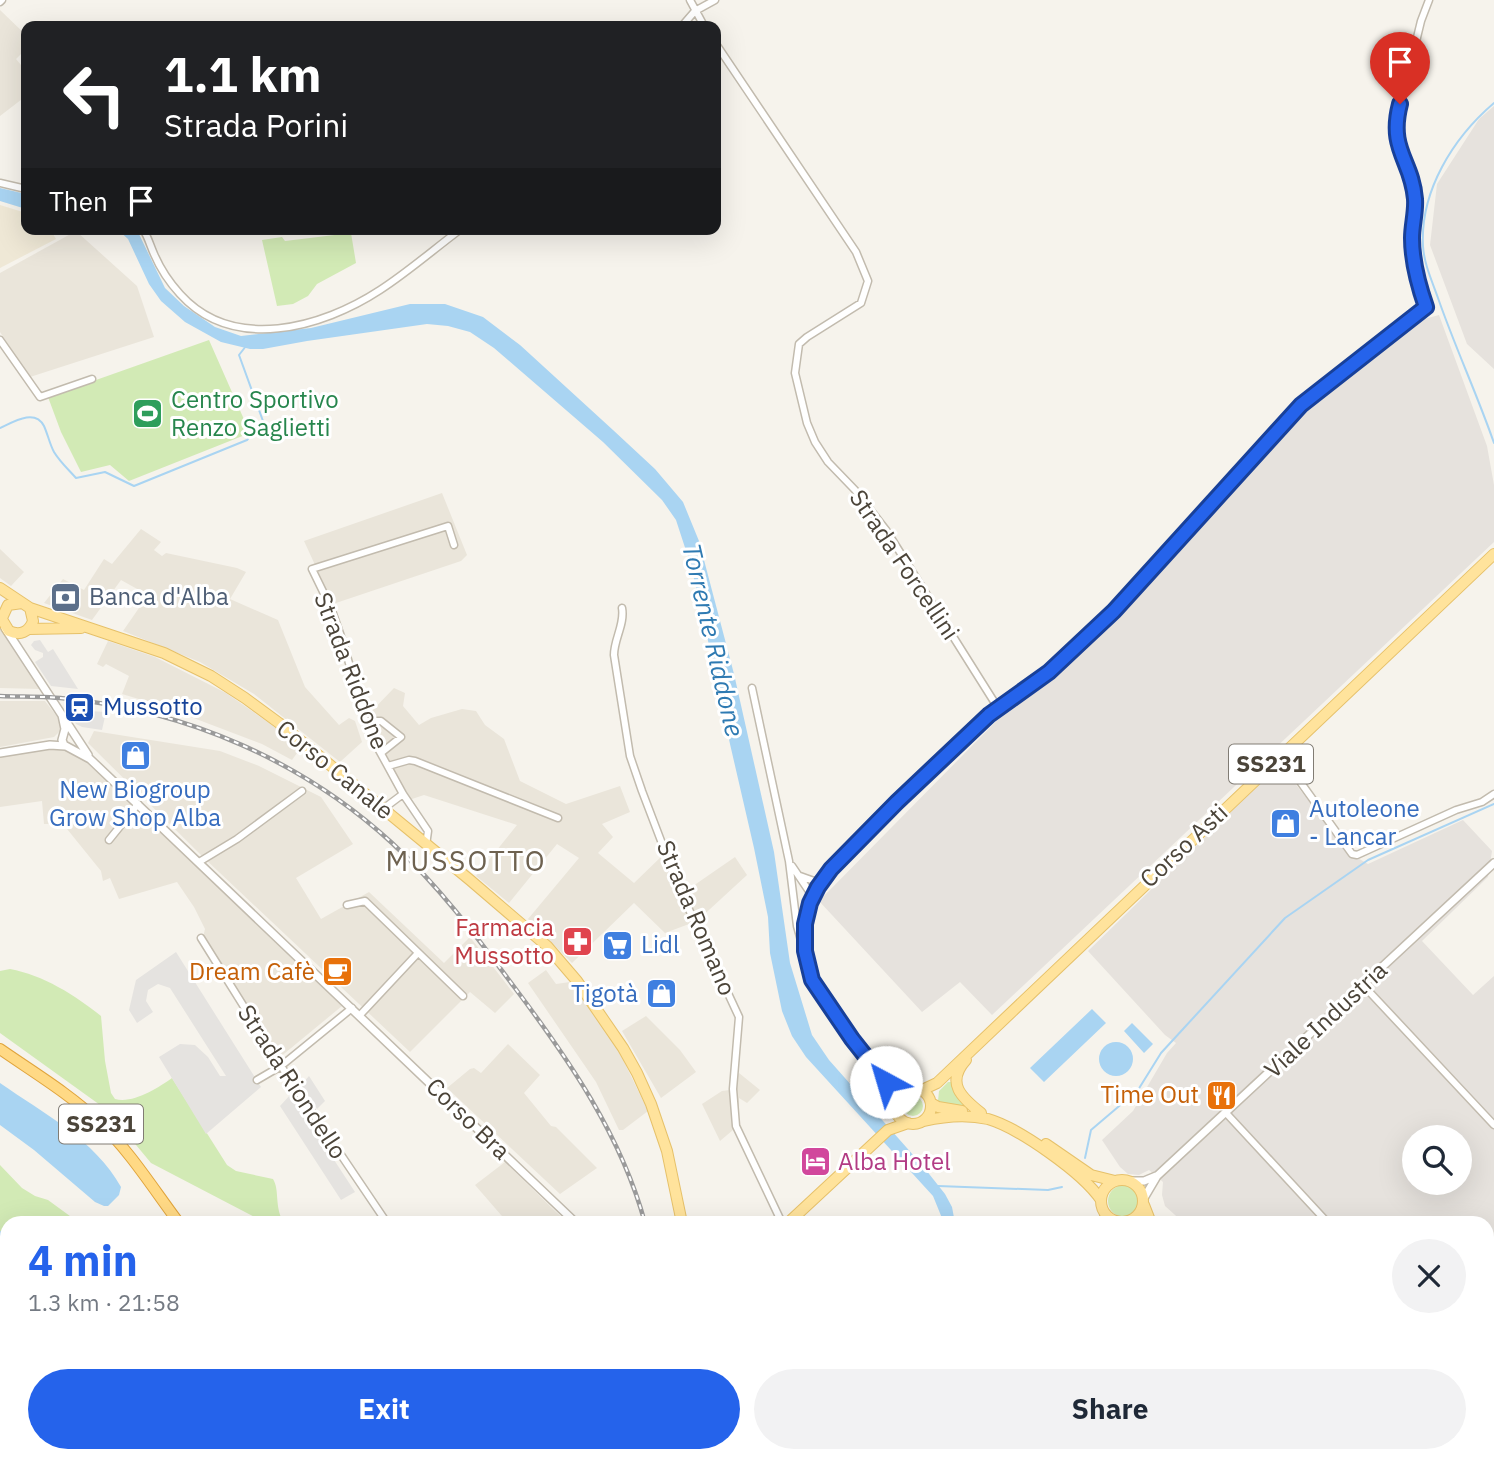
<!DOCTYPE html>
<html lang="en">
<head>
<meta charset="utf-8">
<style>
  :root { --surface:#fff; --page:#f2f2f3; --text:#1f2937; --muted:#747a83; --accent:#2563eb }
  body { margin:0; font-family:"IBM Plex Sans",sans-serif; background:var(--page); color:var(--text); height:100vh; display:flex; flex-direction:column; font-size:26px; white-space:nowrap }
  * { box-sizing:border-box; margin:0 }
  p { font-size:23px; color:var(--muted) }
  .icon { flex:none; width:38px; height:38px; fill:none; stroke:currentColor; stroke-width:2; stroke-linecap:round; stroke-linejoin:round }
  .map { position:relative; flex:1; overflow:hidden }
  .drawer { position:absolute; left:0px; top:1216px; width:1494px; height:247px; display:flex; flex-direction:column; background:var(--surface); border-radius:21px 21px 0 0; box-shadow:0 7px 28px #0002 }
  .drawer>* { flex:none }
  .banner { position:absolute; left:21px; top:21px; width:700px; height:214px; border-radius:14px; box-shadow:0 7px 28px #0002; background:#202124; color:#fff; overflow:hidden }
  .controls { position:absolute; left:1402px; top:1125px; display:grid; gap:14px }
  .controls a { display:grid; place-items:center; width:70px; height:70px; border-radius:50%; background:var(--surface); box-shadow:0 7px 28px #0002; font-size:35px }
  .pin { position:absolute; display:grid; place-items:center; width:60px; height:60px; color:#fff; margin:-72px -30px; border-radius:50% 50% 50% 0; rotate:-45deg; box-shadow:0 0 7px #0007 }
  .pin .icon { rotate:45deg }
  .me { position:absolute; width:77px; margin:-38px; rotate:321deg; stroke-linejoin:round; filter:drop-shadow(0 0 5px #0008) }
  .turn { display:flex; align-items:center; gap:24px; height:147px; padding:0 28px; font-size:32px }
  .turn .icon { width:91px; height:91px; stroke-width:2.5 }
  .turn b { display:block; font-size:49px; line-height:60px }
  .then { display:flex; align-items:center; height:66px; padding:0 28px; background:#0003; gap:14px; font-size:26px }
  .round { display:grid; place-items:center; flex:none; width:74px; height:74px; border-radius:37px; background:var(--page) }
  .head { display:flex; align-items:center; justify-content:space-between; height:119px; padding:0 28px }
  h1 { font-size:42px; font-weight:700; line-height:52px; color:var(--accent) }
  .cta { display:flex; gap:14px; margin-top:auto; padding:14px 28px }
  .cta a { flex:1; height:80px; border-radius:42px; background:var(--accent); color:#fff; font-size:28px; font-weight:700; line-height:80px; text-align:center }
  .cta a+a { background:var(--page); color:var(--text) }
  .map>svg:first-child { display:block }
  .residential { fill:#eae5da }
  .industrial { fill:#e6e2dd; fill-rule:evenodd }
  .education { fill:#efe8d6 }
  .green { fill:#d2eab5 }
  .parking { fill:#e5e3e0 }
  .water { fill:#a9d4f2 }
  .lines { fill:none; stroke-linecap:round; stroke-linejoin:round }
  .stream { stroke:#a9d4f2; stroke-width:2 }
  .minor-casing { stroke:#c2bbae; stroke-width:9 }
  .tertiary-casing { stroke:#c2bbae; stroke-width:10 }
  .primary-casing { stroke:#e6c16a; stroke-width:12 }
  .trunk-casing { stroke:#e0a43c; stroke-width:12 }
  .minor { stroke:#fff; stroke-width:6 }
  .tertiary { stroke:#fff; stroke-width:7 }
  .primary { stroke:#ffe39c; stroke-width:10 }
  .trunk { stroke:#ffd985; stroke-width:10 }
  .rail-casing { stroke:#9a9a9a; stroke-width:4.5 }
  .rail { stroke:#fff; stroke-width:2; stroke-dasharray:5; stroke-linecap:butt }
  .trunk-bridge-casing { stroke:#e0a43c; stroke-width:12; stroke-linecap:butt }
  .trunk-bridge { stroke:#ffd985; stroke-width:10 }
  .route-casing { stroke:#184099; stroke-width:18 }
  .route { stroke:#2563eb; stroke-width:12 }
  .labels { text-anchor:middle; stroke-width:6; stroke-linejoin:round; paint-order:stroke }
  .shield { fill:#fff; stroke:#817c74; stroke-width:2 }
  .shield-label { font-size:23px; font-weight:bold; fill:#4b4439 }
  .leisure-label { font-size:24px; fill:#27864d; stroke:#fff; text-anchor:start }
  .street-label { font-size:24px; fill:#4b4439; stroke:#fff }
  .service-label { font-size:24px; fill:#4e5e75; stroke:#fff; text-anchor:start }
  .transit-label { font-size:24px; fill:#164399; stroke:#fff; text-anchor:start }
  .shop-label { font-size:24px; fill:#366cbe; stroke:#fff; text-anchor:start }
  .health-label { font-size:24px; fill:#be3a42; stroke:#fff; text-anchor:end }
  .food-label { font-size:24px; fill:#c56008; stroke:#fff; text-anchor:end }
  .hotel-label { font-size:24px; fill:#b23c85; stroke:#fff; text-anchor:start }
  .water-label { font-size:26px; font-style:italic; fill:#2e7ab2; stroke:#fff }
  .quarter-label { font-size:28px; letter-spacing:2px; fill:#6e6250; stroke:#fff }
</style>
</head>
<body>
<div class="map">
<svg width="1494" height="1462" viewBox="0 0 1494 1462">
  <rect width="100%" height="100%" fill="#f6f3ec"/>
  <path class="residential" d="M0,10l26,25v14l-10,10 10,12v25l-26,20z
    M76,231l61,55 17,51 -124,40 -30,-45v-59z
    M442,493l25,62 -6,6 -128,43 -29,-63z
    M141,529l20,13 -7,8 8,6 4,-3 71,15 9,4 -16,27 48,21 27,67 34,38 10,-7 6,3 7,21 -22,20 -86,-68 -54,-32 -77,-31 25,-36 -27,-15 -29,40 -48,-17 19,-24 21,11 20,-31 8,5z
    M0,549l24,23 -13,14 -11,-8z
    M0,628l6,9 35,52 -41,-1z
    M108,641l47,16 71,36 46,32 28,24 -8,11 -30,-16 -100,-38 -40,-12 7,-18 -23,-12 -3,3 -6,-3z
    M394,688l11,5 -2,13 16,19 12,-7 31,-9 14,2 9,14 19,14 16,42 46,23 54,-18 10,26 -28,12 11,13 -15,16 36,30 30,-29 16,41 55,-38 12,18 -50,46 -32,12 -31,-30 -62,60 -44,-44 51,-61 -22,-14 -48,59 -33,-27 41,-51 -93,-30 -15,5 -42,-84z
    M0,701h45l14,18 2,11 -7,7 -54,10z
    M94,731l126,20 39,15 62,31 32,47 -57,34 25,41 48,-27 75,71 26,-26 44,57 -19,19 -25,-21 -60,60 -208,-196 -114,-113z
    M55,746l16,4 22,13 128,123 121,120 -63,52 -76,-121 2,-8 -11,-22 -17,-25 -58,17 -9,-21 -7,3 -2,-10 -38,-47h-19l-2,-23 -42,6v-52z
    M546,970l10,14 14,-2 42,55 36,74 -25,19h-4l-23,-48 -68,-99z
    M646,1016l34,34 16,22 -35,26 -39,-67z
    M508,1044l32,31 -16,18 27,33 5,1 41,41 -37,26 -113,-106 23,-19 4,-1 7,5z
    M739,1073l21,17 -13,13 -8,-5v12l-6,20 -13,11 -18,-37 20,-13 8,-1z
    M505,1162l49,48 14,13h-60l-33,-38z"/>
  <path class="industrial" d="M1494,106v263l-27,-25 -37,-99 7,-61 42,-65z
    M1439,315l48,131 7,39v57l-502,473 -32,-33 -38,30 -103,-111 489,-496 105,-83z
    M1280,764l69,89 19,11 95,-44 29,31 -4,26 -66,64 51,54 21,-19v324l-6,6v-83h-304l-19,-17 -3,-11 1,-13 -14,-12 -10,5 -11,-1 -8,-7 -18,-27 31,-29 34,-58 9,-10 -11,-8 -77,-84zM1414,1138h46v45h-46z"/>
  <path class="education" d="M0,205l26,8v16h24l6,10 -56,29z"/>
  <path class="green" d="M351,233l5,30 -39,21 -9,12 -15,8 -16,2 -15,-66 20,-3 3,4z
    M209,340l41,93 -121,48 -19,-16 -29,7 -20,-40 -13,-35z
    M10,969c33,6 65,26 91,47l4,45 6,32 4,6c18,5 43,-11 57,-21l55,87 9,6 37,8c7,11 1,28 11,44h-18l-115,-60 -44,-53 -107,-77v-62z
    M948,1082h6l15,25h-17l-14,-6 1,-10z
    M903 1106a10 10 0 1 1 20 0a10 10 0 1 1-20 0Z
    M0,1165l22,23 13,8 13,4 26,19 1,4h-68v10l-7,-2z
    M1108 1201a16 16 0 1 1 32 0a16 16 0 1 1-32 0Z"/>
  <path class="parking" d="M40,640l8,12 5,-3 25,40 -27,-3 -16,-24 8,-5v-4l-8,-3 -4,-5 3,-4z
    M89,711l17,1 -4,18 -20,-3 -6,-3 -7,-11 19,2z
    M176,952l85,135 -55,47 -47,-77 21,-13 15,1 13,12 12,19h6l-56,-88 -12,-4 -10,6 -2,11 7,11 -16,11 -8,-13 7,-30z
    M309,1076l16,25 -8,8 -16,-24z
    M291,1094l64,98 -14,8 -61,-94z"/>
  <path class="water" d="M0,188l26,6v15l-26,-8z
    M117,229h19l2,3 27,56 19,18 31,21 26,9 70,-8 99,-24h35l38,13 37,28 93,85 42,39 28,33 16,39 35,133 40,178 16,111 22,72 17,25 93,105 23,29 7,13 3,16h-11l-11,-27 -127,-139 -14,-21 -10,-25 -12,-58 -2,-36 -14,-69 -24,-104 -26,-122 -13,-56 -15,-46 -14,-20 -59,-58 -109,-94 -24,-16 -22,-6 -21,-2 -120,17 -44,8h-13l-29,-7 -36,-20 -24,-21 -12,-17 -21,-45z
    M1092,1009l14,14 -62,59 -14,-14z
    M1132,1023l21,21 -9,9 -20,-22z
    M1099 1059a17 17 0 1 1 34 0a17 17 0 1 1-34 0Z
    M0,1083c43,30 95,57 121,104l-2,8 -11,11h-4l-9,-4 -61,-52 -34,-25z
    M0,1231l7,2v96l-7,-4z
    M127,1456h78l4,6h-78z"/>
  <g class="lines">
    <path class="stream" d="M1494,103c-41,35 -74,88 -71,143 1,18 9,35 15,52 17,49 39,96 56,145
      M0,428c13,-6 35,-20 44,-2 4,9 6,19 10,26 6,10 15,18 22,26l29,-6 29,14 113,-46 16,-19 -24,-66 7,-9
      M1085,1158l6,-28 47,-40 23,-37 124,-135 83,-58 126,-56
      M938,1186l110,4 14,-3
      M1053,1456l3,6"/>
    <defs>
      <path id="minor" d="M690,0l14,26
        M0,2l2,-2
        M682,26l13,-15 20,-11
        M716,44l140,208 12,29 -7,22 -54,34 -8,7 -4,29 12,50 8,19 13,20 27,28 31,40 112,178
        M0,183l26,6
        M143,229c5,8 7,16 11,25 6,14 15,28 26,40 53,59 142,34 200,-4 28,-18 54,-41 81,-61
        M0,340l40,57 52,-18
        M622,608c3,16 -8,31 -8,47l16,101 12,35 37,97 60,129 -6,72 3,37 46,97
        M752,688l37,173 8,65 15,54 40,59 36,45 8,16
        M366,721h15l20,16 -20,16
        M1281,755l71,99 5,1 99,-45 26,-8 12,-8
        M388,766l21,-6 6,1 143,57
        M383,809l20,-15
        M109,840l29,-36
        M426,845l2,-14 -25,-37 -35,-64 -25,-88 -12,-34 -19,-39 136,-43 6,19
        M199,862l38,-23 65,-48
        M792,866l21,31
        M800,876l14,5 11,-4
        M347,905l18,-4 98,95
        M201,938l80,128 106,157
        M805,951c0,-35 5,-54 26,-82l158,-154 60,-43 65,-61 187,-206 125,-98c-8,-24 -16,-48 -14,-74 1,-14 4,-28 1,-43 -4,-21 -16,-40 -18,-62l26,-107 8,-21
        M1363,985l131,140
        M360,1015l58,-62
        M257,1080l24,-14 71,-58
        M888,1084l17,5
        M1226,1113l102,110
        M1101,1223l4,-10
        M1113,1223l5,-1
        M887,1462h13
        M1490,1462l4,-3"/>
      <path id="tertiary" d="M5,628l83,127
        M62,715l3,14 -3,11 2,5 26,14 486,464
        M0,753l50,-8 15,1
        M1129,1181h15l12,-5
        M1144,1198l13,-22 337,-313"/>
      <path id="primary" d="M0,588l30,20 134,45 47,23 34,22 34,25 191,157 77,66 30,35 46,67 14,25 14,31 16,47 15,72
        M0,616l9,15c11,5 20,1 24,-10l-3,-13
        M2,618l6,-13 14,-2
        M29,629l52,-1
        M966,1060c-21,23 -4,38 15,53
        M895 1106a18 18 0 1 1 36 0a18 18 0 1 1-36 0Z
        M922,1090l15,-7 557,-529
        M931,1103l7,4 24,4
        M924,1121c21,-5 42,-7 64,-2 31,9 95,54 113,81
        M1046,1144l45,31 24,6
        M1101 1201a21 21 0 1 1 42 0a21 21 0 1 1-42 0Z
        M1144,1205l7,18
        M788,1223l100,-93 20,-7
        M1354,1456l2,6"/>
      <path id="trunk" d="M0,1049c33,23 70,45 99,73 31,29 55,68 80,101
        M1488,1374l6,-2
        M1488,1385l6,-2
        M1488,1395l6,-2
        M248,1456l3,6
        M1181,1456l27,6
        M692,1460l71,-4
        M329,1462l1,-6
        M804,1462l105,-6
        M1282,1462l2,-6"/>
    </defs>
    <use href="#minor" class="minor-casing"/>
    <use href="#tertiary" class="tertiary-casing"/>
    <use href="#primary" class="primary-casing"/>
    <use href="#trunk" class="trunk-casing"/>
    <use href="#minor" class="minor"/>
    <use href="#tertiary" class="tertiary"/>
    <use href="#primary" class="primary"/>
    <use href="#trunk" class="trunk"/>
    <defs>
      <path id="rail" d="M0,696c23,1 46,0 69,3 119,12 235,63 323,144 47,43 85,94 123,145 54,72 106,147 130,235
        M675,1462v-6"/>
    </defs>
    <use href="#rail" class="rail-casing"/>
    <use href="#rail" class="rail"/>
    <defs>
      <path id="trunk-bridge" d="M438,1456l31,6
        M657,1462l35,-2"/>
    </defs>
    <use href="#trunk-bridge" class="trunk-bridge-casing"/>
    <use href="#trunk-bridge" class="trunk-bridge"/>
  </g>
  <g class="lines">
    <defs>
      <path id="route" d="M886,1082l-34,-43 -40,-59 -7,-29v-27l5,-21 8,-16 13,-18 66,-67 92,-87 60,-43 65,-61 187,-206 125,-98c-8,-23 -14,-45 -14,-69 0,-13 4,-26 3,-39 -3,-39 -27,-49 -15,-95"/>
    </defs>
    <use href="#route" class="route-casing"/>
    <use href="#route" class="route"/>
  </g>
  <defs>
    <symbol id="stadium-square" viewBox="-11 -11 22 22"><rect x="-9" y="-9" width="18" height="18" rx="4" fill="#2e9e5b" stroke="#fff"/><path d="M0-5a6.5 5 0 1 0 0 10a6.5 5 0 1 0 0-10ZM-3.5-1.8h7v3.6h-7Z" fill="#fff"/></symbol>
    <symbol id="bank-square" viewBox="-11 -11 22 22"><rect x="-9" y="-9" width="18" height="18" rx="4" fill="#5c6f8a" stroke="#fff"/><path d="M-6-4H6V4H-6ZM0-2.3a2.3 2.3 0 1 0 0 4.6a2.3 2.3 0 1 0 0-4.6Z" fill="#fff"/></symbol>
    <symbol id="station-square" viewBox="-11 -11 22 22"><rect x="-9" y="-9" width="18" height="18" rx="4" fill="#1a4fb4" stroke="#fff"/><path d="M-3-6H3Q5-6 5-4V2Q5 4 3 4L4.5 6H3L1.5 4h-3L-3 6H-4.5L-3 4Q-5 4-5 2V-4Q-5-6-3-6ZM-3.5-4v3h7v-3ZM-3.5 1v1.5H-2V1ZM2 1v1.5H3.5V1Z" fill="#fff"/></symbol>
    <symbol id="shop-square" viewBox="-11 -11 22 22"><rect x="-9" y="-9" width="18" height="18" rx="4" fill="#3f7fe0" stroke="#fff"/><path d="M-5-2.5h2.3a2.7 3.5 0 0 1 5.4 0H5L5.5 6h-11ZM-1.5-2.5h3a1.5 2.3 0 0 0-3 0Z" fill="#fff"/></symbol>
    <symbol id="pharmacy-square" viewBox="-11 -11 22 22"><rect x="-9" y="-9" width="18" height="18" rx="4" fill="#e0444e" stroke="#fff"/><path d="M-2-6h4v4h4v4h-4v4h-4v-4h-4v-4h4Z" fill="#fff"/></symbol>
    <symbol id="supermarket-square" viewBox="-11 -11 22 22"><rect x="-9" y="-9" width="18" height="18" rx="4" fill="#3f7fe0" stroke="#fff"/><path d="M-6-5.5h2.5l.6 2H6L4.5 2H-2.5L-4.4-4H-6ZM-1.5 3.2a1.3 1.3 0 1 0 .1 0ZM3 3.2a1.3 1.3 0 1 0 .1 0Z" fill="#fff"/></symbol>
    <symbol id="cafe-square" viewBox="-11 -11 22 22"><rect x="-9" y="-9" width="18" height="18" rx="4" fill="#e8710a" stroke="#fff"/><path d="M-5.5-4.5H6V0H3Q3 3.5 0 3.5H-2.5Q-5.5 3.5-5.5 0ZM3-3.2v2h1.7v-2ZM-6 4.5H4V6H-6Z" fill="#fff"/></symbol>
    <symbol id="restaurant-square" viewBox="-11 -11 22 22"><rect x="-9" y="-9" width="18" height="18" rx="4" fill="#e8710a" stroke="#fff"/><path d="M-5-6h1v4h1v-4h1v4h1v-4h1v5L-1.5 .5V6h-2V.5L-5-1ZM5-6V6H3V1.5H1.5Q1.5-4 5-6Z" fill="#fff"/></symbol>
    <symbol id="hotel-square" viewBox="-11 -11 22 22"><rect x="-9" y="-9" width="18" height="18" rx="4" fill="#d1479c" stroke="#fff"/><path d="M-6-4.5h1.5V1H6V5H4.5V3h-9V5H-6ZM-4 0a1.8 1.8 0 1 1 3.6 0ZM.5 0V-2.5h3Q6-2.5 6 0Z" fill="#fff"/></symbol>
  </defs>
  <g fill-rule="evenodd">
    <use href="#stadium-square" x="130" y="396" width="35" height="35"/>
    <use href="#bank-square" x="48" y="580" width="35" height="35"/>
    <use href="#station-square" x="62" y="690" width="35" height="35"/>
    <use href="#shop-square" x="118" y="738" width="35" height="35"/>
    <use href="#shop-square" x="1268" y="806" width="35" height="35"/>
    <use href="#pharmacy-square" x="560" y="924" width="35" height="35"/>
    <use href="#supermarket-square" x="600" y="928" width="35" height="35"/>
    <use href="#cafe-square" x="320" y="954" width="35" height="35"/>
    <use href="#shop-square" x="644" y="976" width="35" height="35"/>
    <use href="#restaurant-square" x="1204" y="1078" width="35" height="35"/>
    <use href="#hotel-square" x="798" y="1144" width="35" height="35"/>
  </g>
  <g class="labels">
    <g class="shield">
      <rect x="1229" y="744.5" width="84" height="39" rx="5"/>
      <rect x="59" y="1104.5" width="84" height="39" rx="5"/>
    </g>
    <g class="shield-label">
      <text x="1271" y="772">SS231</text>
      <text x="101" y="1132">SS231</text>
    </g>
    <g class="leisure-label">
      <text x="171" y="408">Centro Sportivo<tspan x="171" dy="28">Renzo Saglietti</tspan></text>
    </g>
    <g class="street-label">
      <text transform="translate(904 565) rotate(56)" y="8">Strada Forcellini</text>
      <text transform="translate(351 671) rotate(69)" y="8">Strada Riddone</text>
      <text transform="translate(335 770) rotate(39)" y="8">Corso Canale</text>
      <text transform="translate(1184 846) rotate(-43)" y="8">Corso Asti</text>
      <text transform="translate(696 918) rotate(67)" y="8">Strada Romano</text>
      <text transform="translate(1326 1020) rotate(-43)" y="8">Viale Industria</text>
      <text transform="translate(292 1082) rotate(57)" y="8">Strada Riondello</text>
      <text transform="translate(468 1119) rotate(44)" y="8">Corso Bra</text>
    </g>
    <g class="service-label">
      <text x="89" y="605">Banca d'Alba</text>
    </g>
    <g class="transit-label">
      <text x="103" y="715">Mussotto</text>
    </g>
    <g class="shop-label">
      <text x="135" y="798" text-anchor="middle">New Biogroup<tspan x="135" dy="28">Grow Shop Alba</tspan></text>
      <text x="1309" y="817">Autoleone<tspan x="1309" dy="28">- Lancar</tspan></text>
      <text x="641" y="953">Lidl</text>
      <text x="638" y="1002" text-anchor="end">Tigotà</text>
    </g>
    <g class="health-label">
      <text x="554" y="936">Farmacia<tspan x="554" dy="28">Mussotto</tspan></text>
    </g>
    <g class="food-label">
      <text x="315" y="980">Dream Cafè</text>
      <text x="1199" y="1103">Time Out</text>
    </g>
    <g class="hotel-label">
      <text x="838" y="1170">Alba Hotel</text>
    </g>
    <g class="water-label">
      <text transform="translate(713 640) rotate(77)" y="9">Torrente Riddone</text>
    </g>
    <g class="quarter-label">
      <text x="466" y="871">MUSSOTTO</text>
    </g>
  </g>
</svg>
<div class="controls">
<a><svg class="icon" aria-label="search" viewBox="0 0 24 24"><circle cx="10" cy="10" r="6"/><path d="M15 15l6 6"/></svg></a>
</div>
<div class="pin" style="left:1400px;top:104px;background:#d93025"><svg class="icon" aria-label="arrive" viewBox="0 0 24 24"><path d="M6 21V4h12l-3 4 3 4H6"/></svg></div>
<svg class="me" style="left:886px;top:1082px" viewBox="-20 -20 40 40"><circle r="19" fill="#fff"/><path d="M0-13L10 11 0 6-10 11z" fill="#2563eb"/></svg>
<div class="banner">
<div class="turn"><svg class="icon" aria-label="left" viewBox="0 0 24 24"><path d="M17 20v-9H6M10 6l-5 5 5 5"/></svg><div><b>1.1 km</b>Strada Porini</div></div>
<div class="then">Then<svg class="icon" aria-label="arrive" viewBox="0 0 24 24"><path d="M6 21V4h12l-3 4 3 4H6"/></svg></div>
</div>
<section class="drawer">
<div class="head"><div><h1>4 min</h1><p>1.3 km · 21:58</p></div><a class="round"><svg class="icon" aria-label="close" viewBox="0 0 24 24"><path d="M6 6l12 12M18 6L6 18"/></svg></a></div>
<div class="cta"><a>Exit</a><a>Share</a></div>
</section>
</div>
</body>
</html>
